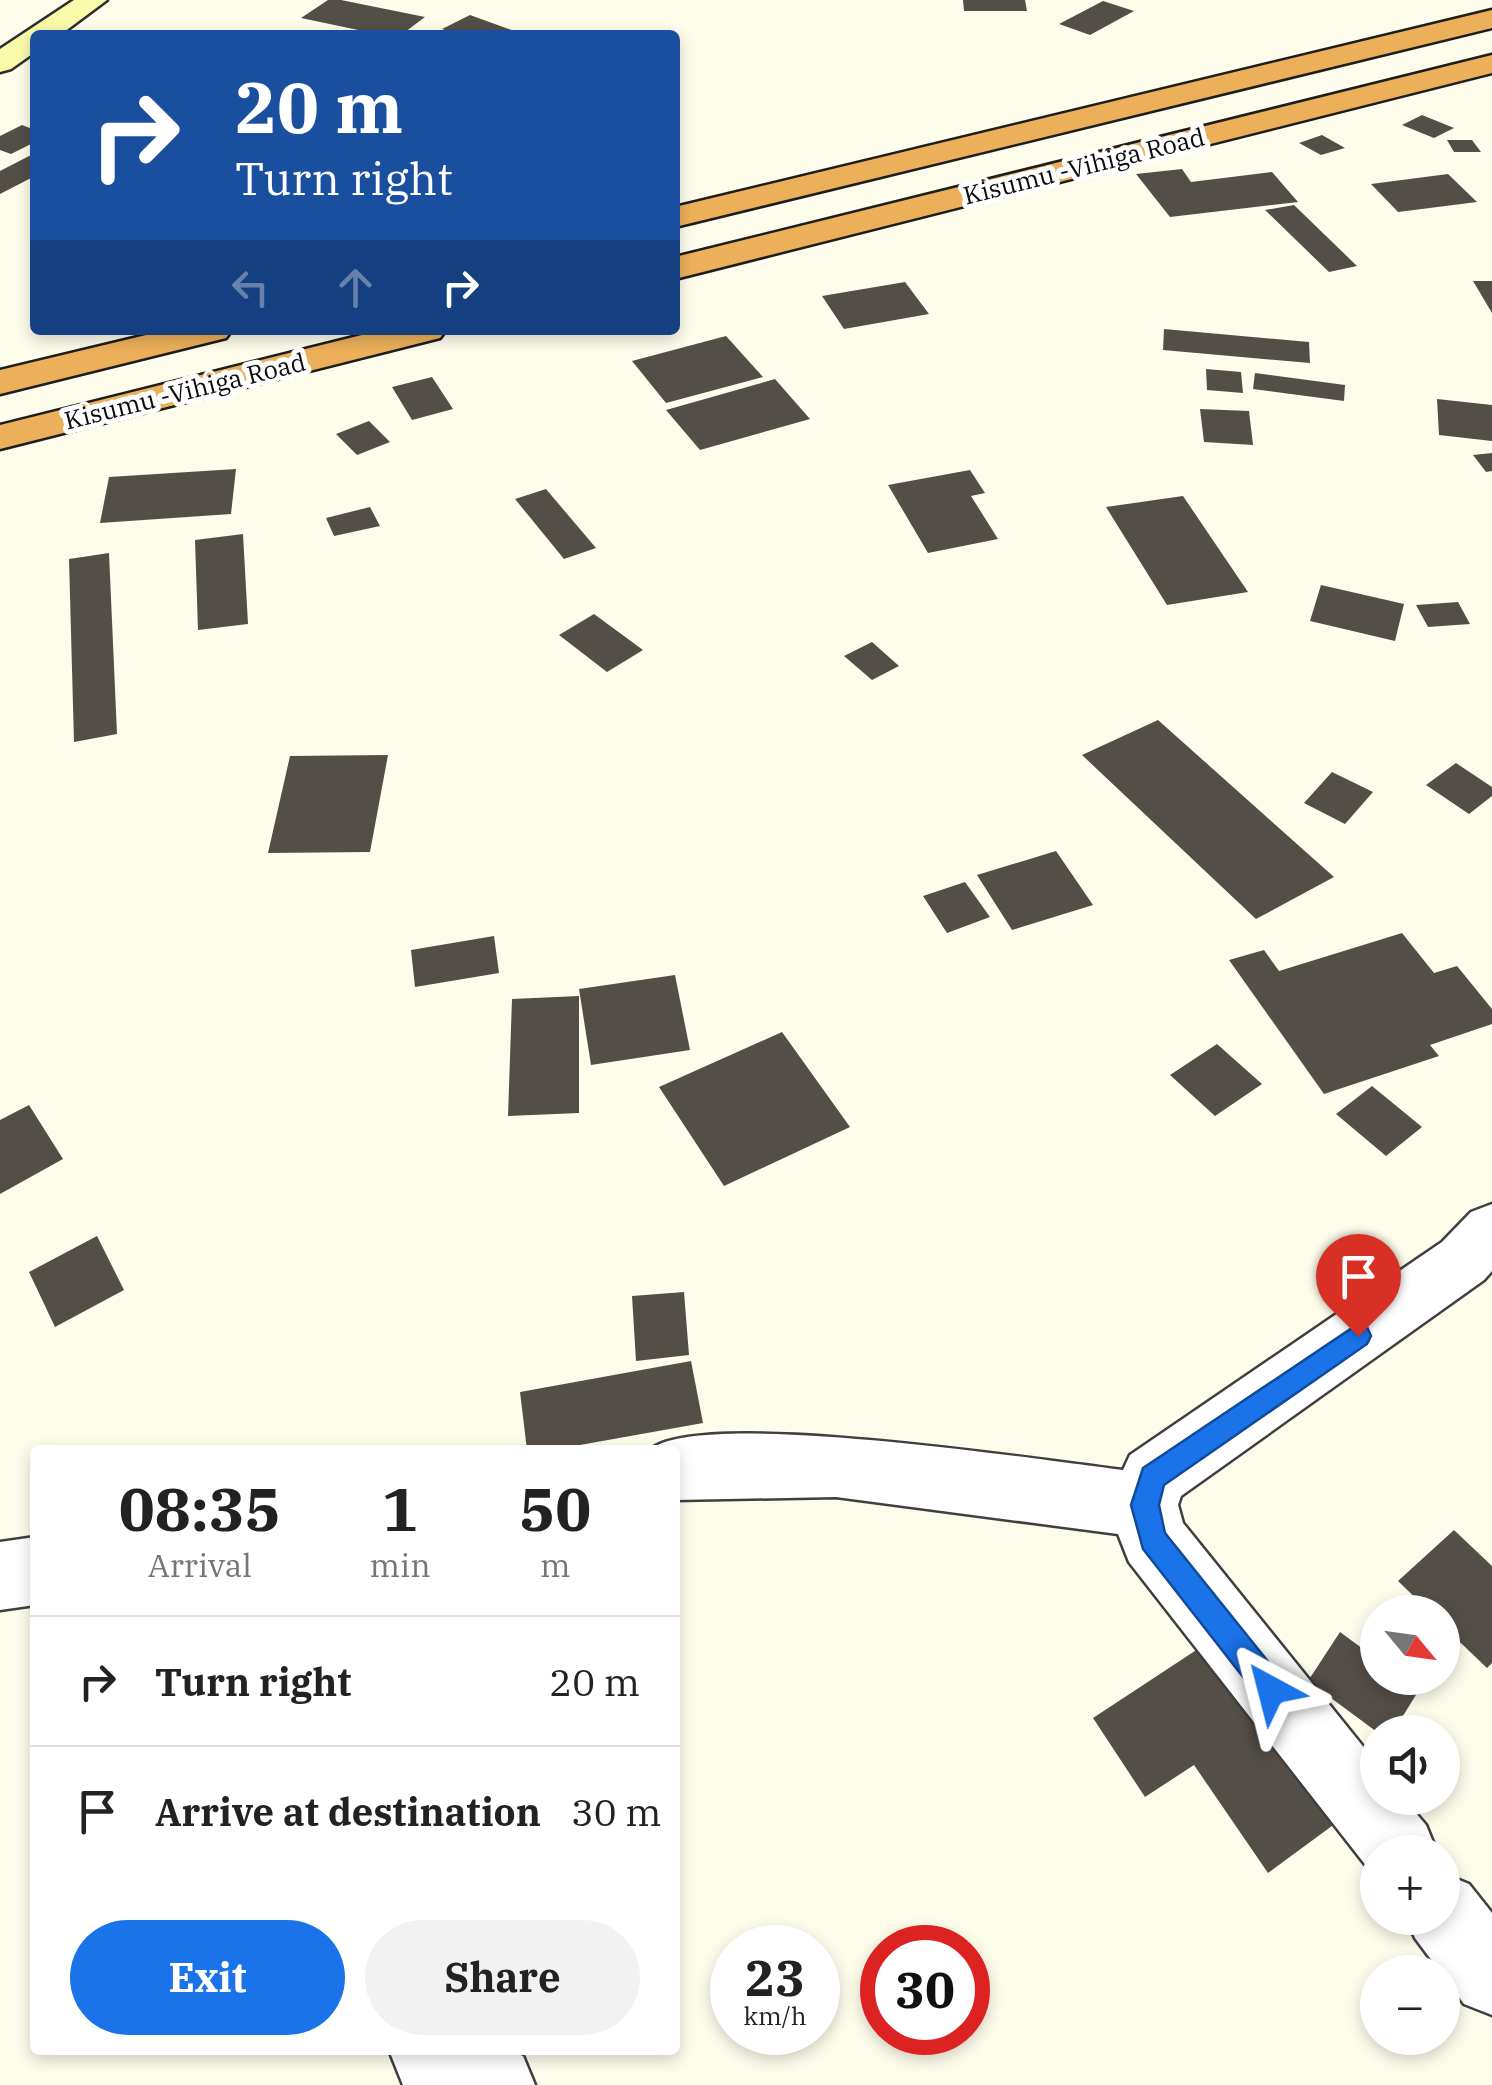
<!DOCTYPE html>
<html lang="en">
<head>
<meta charset="utf-8">
<style>
  :root { --surface:#fff; --page:#f2f2f2; --text:#222; --muted:#767676; --line:#e0e0e0; --accent:#1a73e8 }
  body { margin:0; font-family:"IBM Plex Serif",serif; background:var(--page); color:var(--text); height:100vh; display:flex; flex-direction:column; font-size:38px; white-space:nowrap }
  * { box-sizing:border-box; margin:0 }
  p { font-size:32px; color:var(--muted) }
  .icon { flex:none; width:55px; height:55px; fill:none; stroke:currentColor; stroke-width:2; stroke-linecap:round; stroke-linejoin:round }
  .map { position:relative; flex:1; overflow:hidden }
  .details { position:absolute; left:30px; top:1445px; width:650px; height:610px; display:flex; flex-direction:column; background:var(--surface); border-radius:10px; box-shadow:0 5px 15px #0003 }
  .details>* { flex:none }
  .banner { position:absolute; left:30px; top:30px; width:650px; height:305px; border-radius:10px; box-shadow:0 5px 15px #0003; background:#1a4fa0; color:#fff; overflow:hidden }
  .needle { width:65px; rotate:119deg }
  .controls { position:absolute; left:1360px; top:1595px; display:grid; gap:20px }
  .controls a { display:grid; place-items:center; width:100px; height:100px; border-radius:50%; background:var(--surface); box-shadow:0 5px 15px #0003; font-size:50px }
  .speed { position:absolute; left:710px; top:1925px; display:flex; gap:20px; font-size:50px; font-weight:700; text-align:center }
  .speed>* { display:grid; place-content:center; width:130px; height:130px; border-radius:50%; background:var(--surface); box-shadow:0 5px 15px #0003; line-height:1 }
  .speed small { font-size:25px; font-weight:400 }
  .speed .limit { border:15px solid #d22; background:#fff; color:#111 }
  .pin { position:absolute; display:grid; place-items:center; width:85px; height:85px; color:#fff; margin:-102px -42px; border-radius:50% 50% 50% 0; rotate:-45deg; box-shadow:0 0 10px #0007 }
  .pin .icon { rotate:45deg }
  .me { position:absolute; width:110px; margin:-55px; rotate:322deg; stroke-linejoin:round; filter:drop-shadow(0 0 8px #0008) }
  .turn { display:flex; align-items:center; gap:35px; height:210px; padding:0 40px; font-size:45px }
  .turn .icon { width:130px; height:130px; stroke-width:2.5 }
  .turn b { display:block; font-size:70px; line-height:85px }
  .lanes { display:flex; align-items:center; height:95px; padding:0 40px; background:#0003; justify-content:center; gap:50px; direction:ltr }
  .lanes .off { opacity:.35 }
  .eta { display:flex; justify-content:space-evenly; align-items:center; height:170px; text-align:center }
  .eta b { font-size:60px; font-weight:700; line-height:70px }
  .button { display:flex; gap:20px; margin-top:auto; padding:20px 40px }
  .button a { flex:1; height:115px; border-radius:60px; background:var(--accent); color:#fff; font-size:40px; font-weight:700; line-height:115px; text-align:center }
  .button a+a { background:var(--page); color:var(--text) }
  ul { padding:0; list-style:none }
  li { display:flex; align-items:center; gap:30px; height:130px; padding:0 40px; border-top:2px solid var(--line) }
  li div { flex:1 }
  li b { display:block; font-size:38px }
  li em { font-style:normal }
  .map>svg:first-child { display:block }
  .building { fill:#544e49 }
  .lines { fill:none; stroke-linecap:round; stroke-linejoin:round }
  .street-casing { stroke:#3f3f3f; stroke-width:5 }
  .secondary-casing { stroke:#2e2e2e; stroke-width:5 }
  .highway-casing { stroke:#1d1d1d; stroke-width:5 }
  .street { fill:#fff; fill-rule:evenodd }
  .secondary { fill:#fafbaa; fill-rule:evenodd }
  .highway { fill:#edb05a; fill-rule:evenodd }
  .route { fill:#1a73e8; stroke:#114b97; stroke-width:2.5 }
  .labels { text-anchor:middle; stroke-width:10; stroke-linejoin:round; paint-order:stroke }
  .far-street-label { font-size:25px; fill:#0c0c0c; stroke:#fff }
</style>
</head>
<body>
<div class="map">
<svg width="1492" height="2085" viewBox="0 0 1492 2085">
  <rect width="100%" height="100%" fill="#fefdec"/>
  <path class="building" d="M328,0h13l84,17 -24,18h-19l-81,-17z
    M963,0h62l2,11h-63z
    M1103,1l31,10 -44,24 -31,-11z
    M470,15l50,18 -62,2 -16,-6z
    M1422,115l32,13 -20,10 -32,-13z
    M22,125l13,5v12l-24,12 -11,-4v-14z
    M1322,135l23,13 -24,7 -22,-12z
    M1447,140h25l9,12h-27z
    M35,153v23l-35,18v-23z
    M1182,169l9,13 81,-10 26,30 -128,15 -34,-43z
    M1448,174l29,28 -79,10 -27,-28z
    M1294,205l63,61 -28,6 -64,-62z
    M1473,281h19v32z
    M905,282l24,32 -85,15 -22,-33z
    M1164,329l145,13 1,21 -147,-13z
    M726,336l37,41 -97,26 -34,-42z
    M1206,369l35,3 2,21 -36,-3z
    M1255,373l90,12 -1,16 -91,-12z
    M432,377l21,32 -41,11 -20,-33z
    M775,379l35,40 -110,31 -34,-40z
    M1437,399l55,6v36l-53,-6z
    M1200,409l49,2 4,34 -49,-3z
    M369,421l21,21 -33,13 -21,-21z
    M1492,453v18l-6,1 -13,-17z
    M236,469l-5,45 -131,9 9,-46z
    M970,470l15,23 -14,3 27,43 -70,14 -40,-68z
    M546,489l50,59 -32,11 -49,-60z
    M1183,496l65,96 -81,13 -61,-98z
    M370,507l10,19 -46,10 -8,-18z
    M243,534l5,90 -50,6 -3,-90z
    M109,553l8,181 -43,8 -5,-183z
    M1321,585l83,19 -9,37 -85,-20z
    M1458,602l12,22 -42,3 -12,-22z
    M594,614l49,36 -36,22 -48,-37z
    M872,642l27,24 -27,14 -28,-24z
    M1158,720l176,157 -78,42 -174,-164z
    M388,755l-18,97 -102,1 22,-97z
    M1456,763l36,24v9l-23,18 -43,-29z
    M1332,772l41,20 -28,32 -41,-21z
    M1056,851l37,54 -81,25 -35,-55z
    M965,882l25,35 -43,16 -24,-37z
    M1402,933l32,40 23,-7 35,43v15l-62,21 9,11 -115,38 -95,-134 35,-10 15,21z
    M494,936l5,37 -84,14 -4,-37z
    M675,975l15,75 -99,15 -12,-76z
    M579,996v117l-71,3 4,-117z
    M782,1032l68,95 -126,59 -65,-99z
    M1217,1044l45,40 -47,32 -45,-41z
    M1372,1086l50,41 -36,29 -50,-42z
    M29,1105l34,54 -63,35v-74z
    M97,1236l27,54 -69,37 -26,-55z
    M684,1292l5,63 -53,6 -4,-65z
    M691,1361l12,62 -151,27h-25l-7,-58z
    M1454,1530l38,36v97l-5,5 -45,-43v-13h-12l-32,-31z
    M1340,1632l38,28v18h24l17,12 -26,42h-16l-69,-51z
    M1207,1643l129,180 -68,50 -74,-108 -49,32 -52,-79z"/>
  <g class="lines">
    <defs>
      <path id="street" d="M1492,1204v67l-8,9 -303,216 -3,9 5,18 195,242v33h25l23,27 11,27h-59v29l-249,-319 -11,-28 -282,-37 -161,3v-50h-25c48,-43 396,11 473,20l7,-15 312,-213 29,-30z
        M35,1537v68l-35,5v-68z
        M1442,1873l27,11 23,29v102l-28,-11 -49,-66 -9,-20h36z
        M389,2050h119l15,6 12,29h-132z"/>
      <path id="secondary" d="M74,0h33l-47,35h-25v17l-24,17 -11,3v-23z"/>
      <path id="highway" d="M1492,10v18l-817,199v-20z
        M1492,55v18l-817,206v-22z
        M167,330h65l-6,8 -226,56v-24z
        M382,330h64l-6,8 -440,111v-24z"/>
    </defs>
    <use href="#street" class="street-casing"/>
    <use href="#secondary" class="secondary-casing"/>
    <use href="#highway" class="highway-casing"/>
    <use href="#street" class="street"/>
    <use href="#secondary" class="secondary"/>
    <use href="#highway" class="highway"/>
  </g>
  <path class="route" d="M1358,1324l9,3 4,9 -4,8 -203,141 -5,20 6,28 117,146 4,11 -4,10 -11,4 -10,-4 -118,-151 -12,-44 12,-37z"/>
  <g class="labels">
    <g class="far-street-label">
      <text transform="translate(1084 166) rotate(-14)" y="9">Kisumu -Vihiga Road</text>
      <text transform="translate(185 391) rotate(-14)" y="9">Kisumu -Vihiga Road</text>
    </g>
  </g>
</svg>
<div class="controls">
<a><svg class="needle" viewBox="-14 -14 28 28"><path d="M0-13l5 13h-10z" fill="#e53935"/><path d="M0 13l5-13h-10z" fill="#767676"/></svg></a>
<a><svg class="icon" aria-label="sound" viewBox="0 0 24 24"><path d="M4 9h4l5-4v14l-5-4H4zM17 9q2 3 0 6"/></svg></a>
<a>+</a>
<a>−</a>
</div>
<div class="speed"><div>23<small>km/h</small></div><div class="limit">30</div></div>
<div class="pin" style="left:1358px;top:1336px;background:#d93025"><svg class="icon" aria-label="arrive" viewBox="0 0 24 24"><path d="M6 21V4h12l-3 4 3 4H6"/></svg></div>
<svg class="me" style="left:1271px;top:1690px" viewBox="-20 -20 40 40"><path d="M0-17L14 15 0 8-14 15z" fill="#1a73e8" stroke="#fff" stroke-width="4"/></svg>
<div class="banner">
<div class="turn"><svg class="icon" aria-label="right" viewBox="0 0 24 24"><path d="M7 20v-9h11M14 6l5 5-5 5"/></svg><div><b>20 m</b>Turn right</div></div>
<div class="lanes"><svg class="icon off" aria-label="left" viewBox="0 0 24 24"><path d="M17 20v-9H6M10 6l-5 5 5 5"/></svg><svg class="icon off" aria-label="ahead" viewBox="0 0 24 24"><path d="M12 20V5M6 11l6-6 6 6"/></svg><svg class="icon" aria-label="right" viewBox="0 0 24 24"><path d="M7 20v-9h11M14 6l5 5-5 5"/></svg></div>
</div>
<section class="details">
<div class="eta">
<div><b>08:35</b><p>Arrival</p></div>
<div><b>1</b><p>min</p></div>
<div><b>50</b><p>m</p></div>
</div>
<ul>
<li><svg class="icon" aria-label="right" viewBox="0 0 24 24"><path d="M7 20v-9h11M14 6l5 5-5 5"/></svg><div><b>Turn right</b></div><em>20 m</em></li>
<li><svg class="icon" aria-label="arrive" viewBox="0 0 24 24"><path d="M6 21V4h12l-3 4 3 4H6"/></svg><div><b>Arrive at destination</b></div><em>30 m</em></li>
</ul>
<div class="button"><a>Exit</a><a>Share</a></div>
</section>
</div>
</body>
</html>
